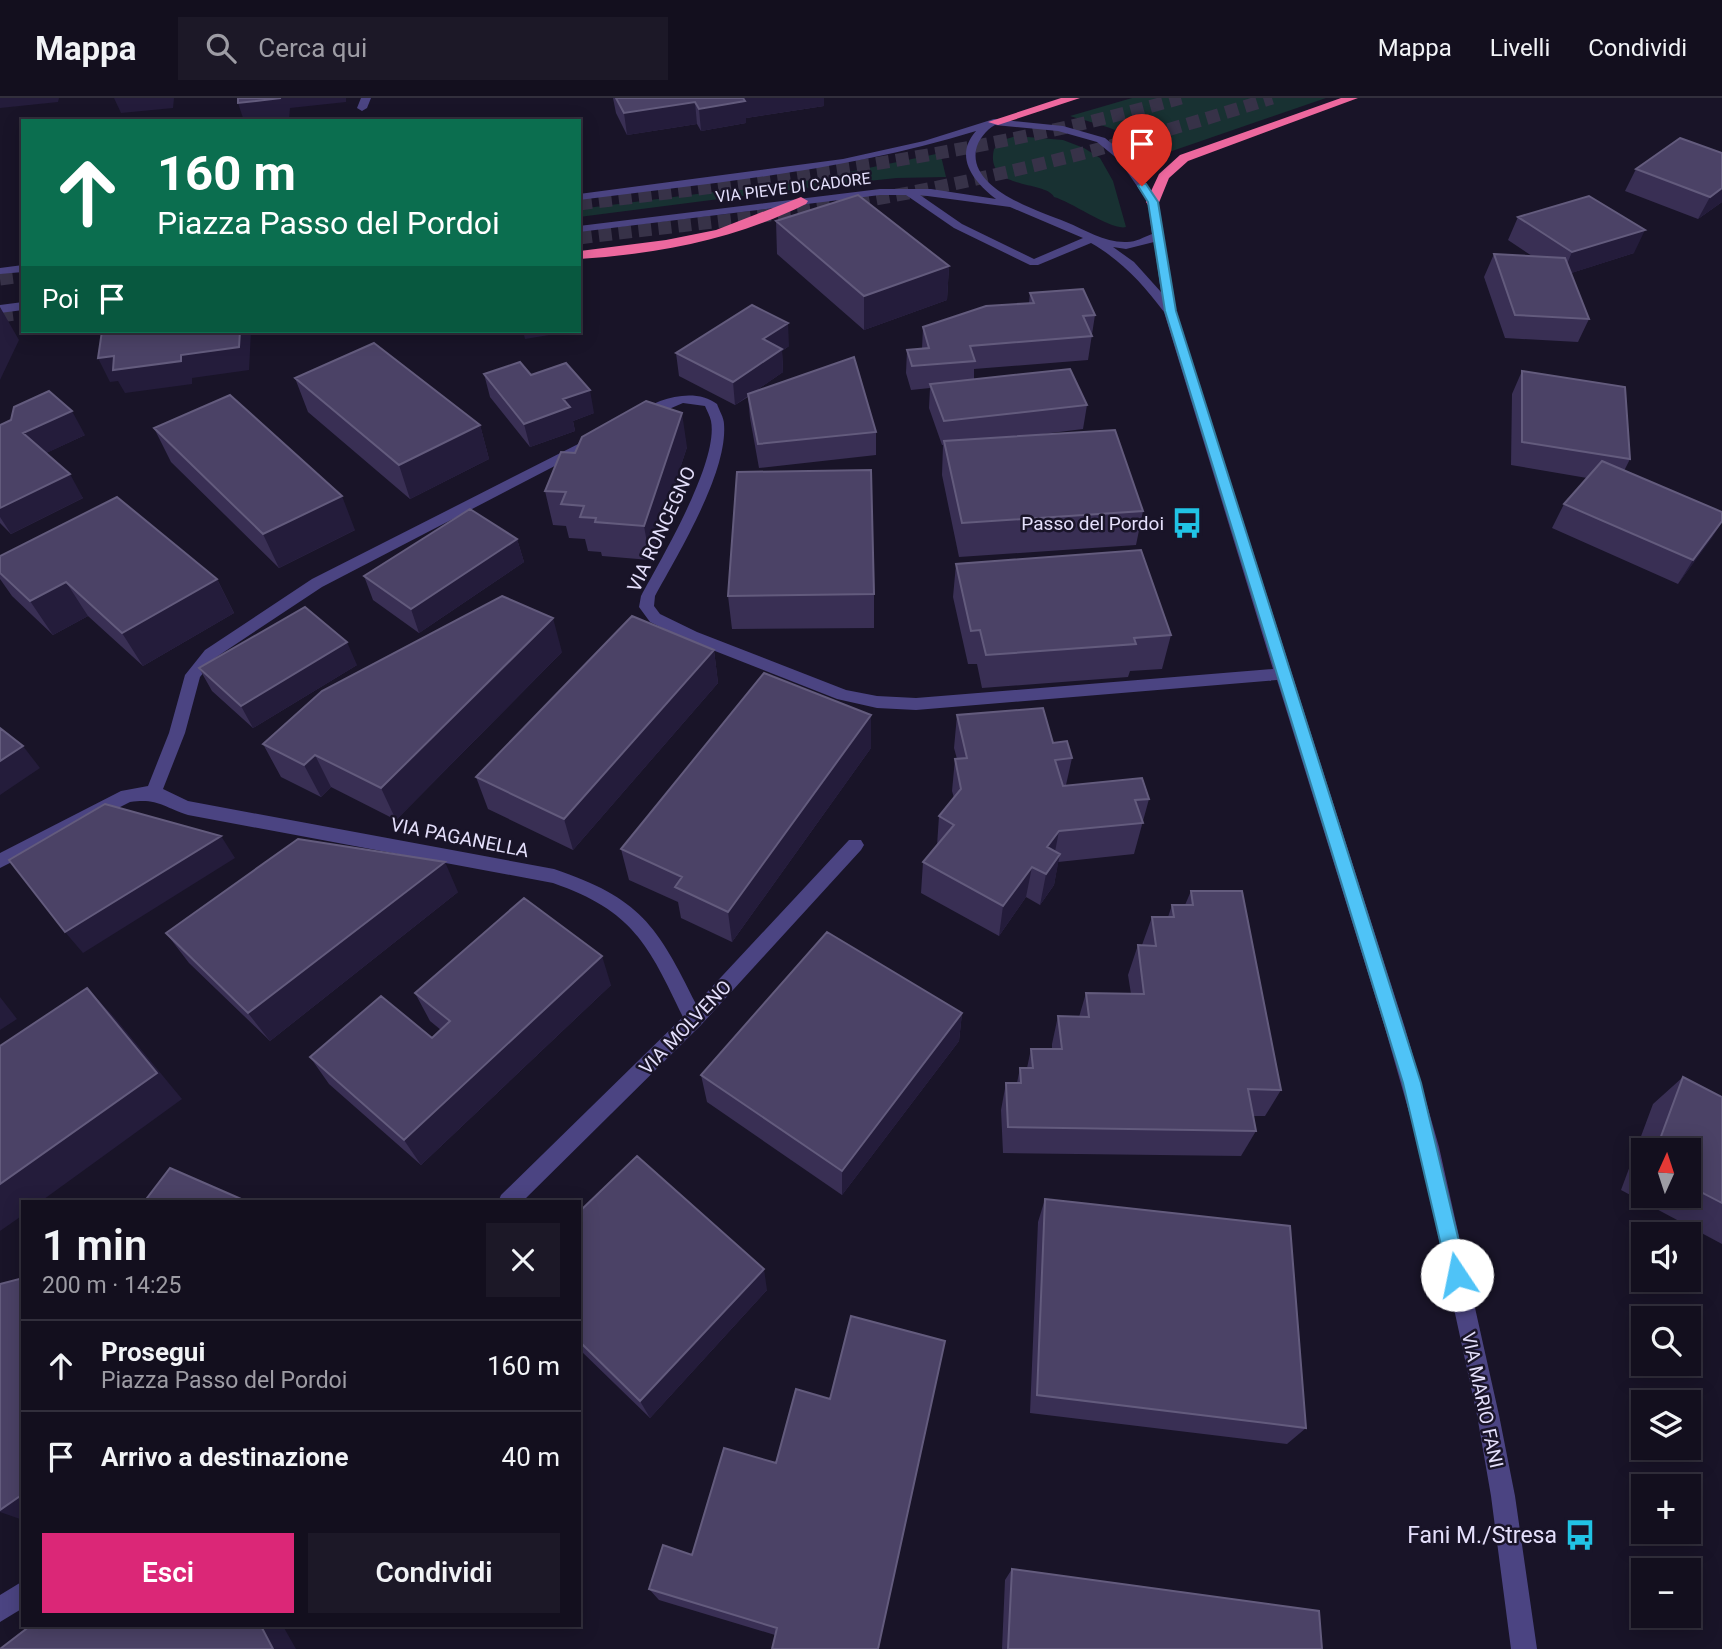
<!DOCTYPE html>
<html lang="it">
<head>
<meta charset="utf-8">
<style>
  :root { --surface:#130f1e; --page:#1c1827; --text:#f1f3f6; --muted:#9d9ca4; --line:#322f3c; --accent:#db2777 }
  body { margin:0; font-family:Roboto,sans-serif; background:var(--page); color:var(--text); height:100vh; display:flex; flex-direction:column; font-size:26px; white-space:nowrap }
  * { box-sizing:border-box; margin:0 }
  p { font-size:23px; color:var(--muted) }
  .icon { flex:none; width:38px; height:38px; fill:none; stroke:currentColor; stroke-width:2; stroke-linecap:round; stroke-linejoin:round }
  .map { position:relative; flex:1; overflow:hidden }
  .side { position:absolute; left:21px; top:1102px; width:560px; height:427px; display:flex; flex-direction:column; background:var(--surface); border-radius:0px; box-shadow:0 4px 18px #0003,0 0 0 2px var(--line) }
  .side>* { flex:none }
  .hud { position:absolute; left:21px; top:21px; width:560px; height:214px; border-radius:0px; box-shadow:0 4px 18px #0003,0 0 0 2px var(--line); background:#0b6e4f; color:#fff; overflow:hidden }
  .needle { width:46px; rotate:3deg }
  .buttons { position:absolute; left:1631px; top:1040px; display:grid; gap:14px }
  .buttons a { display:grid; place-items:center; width:70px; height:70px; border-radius:0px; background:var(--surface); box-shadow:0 4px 18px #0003,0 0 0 2px var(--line); font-size:35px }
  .pin { position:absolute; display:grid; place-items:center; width:60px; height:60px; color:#fff; margin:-72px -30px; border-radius:50% 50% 50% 0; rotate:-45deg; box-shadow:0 0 7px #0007 }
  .pin .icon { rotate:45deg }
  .me { position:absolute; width:77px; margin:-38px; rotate:349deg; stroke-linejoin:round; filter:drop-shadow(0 0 5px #0008) }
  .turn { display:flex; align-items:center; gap:24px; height:147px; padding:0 21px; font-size:32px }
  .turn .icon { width:91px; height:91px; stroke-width:2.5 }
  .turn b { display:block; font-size:49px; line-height:60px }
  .then { display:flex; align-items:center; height:66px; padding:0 21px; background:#0003; gap:14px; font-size:26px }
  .round { display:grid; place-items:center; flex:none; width:74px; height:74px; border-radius:0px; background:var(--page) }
  .head { display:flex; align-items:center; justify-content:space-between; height:119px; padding:0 21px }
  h1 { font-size:42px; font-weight:600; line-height:52px }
  .button { display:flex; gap:14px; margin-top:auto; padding:14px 21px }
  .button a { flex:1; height:80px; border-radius:0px; background:var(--accent); color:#fff; font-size:28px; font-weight:600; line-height:80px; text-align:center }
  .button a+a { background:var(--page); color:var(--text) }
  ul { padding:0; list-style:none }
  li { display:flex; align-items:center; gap:21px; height:91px; padding:0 21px; border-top:2px solid var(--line) }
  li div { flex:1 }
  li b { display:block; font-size:26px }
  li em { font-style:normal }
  header { display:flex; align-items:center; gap:42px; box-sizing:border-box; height:98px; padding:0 35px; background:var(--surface); border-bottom:2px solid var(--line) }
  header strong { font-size:33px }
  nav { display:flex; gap:38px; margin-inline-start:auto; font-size:24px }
  .search { width:490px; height:63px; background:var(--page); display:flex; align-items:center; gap:18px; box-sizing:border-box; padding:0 24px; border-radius:0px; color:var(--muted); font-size:26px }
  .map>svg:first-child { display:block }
  .green { fill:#183132 }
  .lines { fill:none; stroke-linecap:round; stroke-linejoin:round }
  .highway-tunnel { stroke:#373248; stroke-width:13; stroke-dasharray:13 7; stroke-linecap:butt }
  .minor { fill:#4b4482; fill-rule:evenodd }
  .highway { fill:#ed689e; fill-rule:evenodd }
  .wall { fill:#392f54; fill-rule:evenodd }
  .shaded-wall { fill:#241c3b }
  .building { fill:#4b4266; stroke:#635b7d; stroke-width:2 }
  .route { fill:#4fc3f7; stroke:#337fa1; stroke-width:2 }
  .labels { text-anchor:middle; stroke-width:5; stroke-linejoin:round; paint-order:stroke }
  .far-street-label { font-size:16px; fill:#e4dffb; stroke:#191428 }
  .poi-label { font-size:19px; fill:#e4dffb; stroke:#191428; text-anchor:end }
  .street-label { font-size:19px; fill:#e4dffb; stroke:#191428 }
  .near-poi-label { font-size:23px; fill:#e4dffb; stroke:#191428; text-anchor:end }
</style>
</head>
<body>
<header>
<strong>Mappa</strong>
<div class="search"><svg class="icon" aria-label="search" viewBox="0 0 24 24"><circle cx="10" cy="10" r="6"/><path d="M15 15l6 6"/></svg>Cerca qui</div>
<nav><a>Mappa</a><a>Livelli</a><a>Condividi</a></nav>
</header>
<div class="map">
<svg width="1722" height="1551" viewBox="0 0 1722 1551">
  <rect width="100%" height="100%" fill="#191428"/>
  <path class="green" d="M1132,0h194l-177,61c-15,-29 -50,-34 -79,-43z
    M1016,38l47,4 21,8 16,10 13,23 13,46c-14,4 -54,-25 -72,-30 -9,-17 -70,-6 -60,-48l9,-9z
    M936,56l5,2 5,21 -49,1 -68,7 -250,32v-8l236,-30z"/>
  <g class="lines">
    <path class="highway-tunnel" d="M579,106c203,-25 405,-50 602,-106
      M579,140c95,-12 191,-21 285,-37 139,-24 274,-60 408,-103
      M0,181l23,-3
      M0,218l23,-3"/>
    <path class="minor" d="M361,0h10l-4,10 -5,3 -5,-3z
      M994,21l69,7 42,12 22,18 31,46 18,109 229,717 34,119 60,268 16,81 22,153h-26l-20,-153 -14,-81 -58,-268 -34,-119 -108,-348 -361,30 -39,-2 -40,-9 -150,-59 -37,-18 -11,-15 2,-11c20,-37 78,-134 70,-175 -1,-5 -4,-10 -6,-15l-22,-3 -35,15 -5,1 -7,-4c20,-17 59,-28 81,-11 2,6 7,14 7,20 4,48 -46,130 -69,172l-1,10 6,8 37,18 149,58 31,6 39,2 357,-29 -109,-357c-21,-28 -42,-51 -73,-69l-53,22h-8l-76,-37 -48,-33h-26l-301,37v-6l301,-37h51l65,10c-22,-17 -43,-42 -20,-68 -129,40 -264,52 -397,69v-6l264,-35 81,-18zM995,27l63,6 39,11 22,18 29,42 4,32c-8,3 -16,8 -25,8 -22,1 -41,-12 -61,-20 -27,-11 -97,-32 -90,-72 2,-10 10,-20 19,-25zM920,97l90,12 73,31 -49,21 -72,-35zM1154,144l7,50 -27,-30 -21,-15 13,2z
      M23,167v7l-23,2v-6z
      M23,204v8l-23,3v-8z
      M596,337l5,1v6l-279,145 -107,71 -15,19 -15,56 -22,56 25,12 366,68c86,29 103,56 142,135l153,-164h12l3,5 -3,5 -160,175 -179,177h-24l3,-7 182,-178c-35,-73 -50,-106 -130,-134l-365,-68c-25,-8 -30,-17 -58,-13l-130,66v-15l121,-62 27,-5 21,-53 16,-58 20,-25 107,-71z
      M23,1483v27l-23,14v-27z"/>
    <path class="highway" d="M1061,0h19l-82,27 -10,-3z
      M1341,0h17l-170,63 -19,17 -11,27h-10l-2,-3 13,-28 21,-19z
      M801,99l7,4 -2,3c-71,35 -148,50 -227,55l1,-8 86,-11 50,-10z"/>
  </g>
  <path class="wall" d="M613,0h211v8l-78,12v5l-45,8 -4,-7 -70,11 -11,-22z
    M1722,55v49l-24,17 -73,-28 11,-22z
    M1518,119l116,36 -63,20 18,46 -11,23 -73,-4 -21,-61 10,-23 38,2 -24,-16z
    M776,123l173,45 -2,34 -83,30 -87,-76z
    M1030,195l65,22 -7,45 -114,9v10l113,26 -4,24 -56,7 116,75 -7,34 -177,12 -17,-82 1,-30h-1l-13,-37 1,-20 -19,2 -5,-17 1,-23 15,-1 1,-22 106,-24z
    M789,248l-7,5 1,21 -29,20 122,40v23l-117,13 -9,-50 -2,-21 -13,8 -56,-29 -3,-23z
    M1522,273l108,88 -6,12 98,51 -44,62 -126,-56 12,-24 23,-26 -76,-13 1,-71z
    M484,276l47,1 63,38 -21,8 2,10 -45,16 -40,-50z
    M295,280l185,47 9,34 -79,40 -102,-87z
    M0,327l85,10 -39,18 37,45 -72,36 -11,-11z
    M154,330l201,102 -76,38 -108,-106z
    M687,349l-37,113 -48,-4 -1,-4 -13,-1 -3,-12 -16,-1 -3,-12 -13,-1 -8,-34z
    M517,441l7,23 -105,71 -46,-33 -9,-24z
    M0,458l217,23 17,34 -91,53 -55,-50 -35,19 -41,-39 -12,-17z
    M956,466l215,71 -9,34 -32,2 -2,6 -146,11 -5,-24h-9l-15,-67z
    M874,496v34l-142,1 -4,-33z
    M714,552l4,33 -145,167 -85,-41 -12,-32z
    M562,554l-166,168 -65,-33 -10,10 -40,-20 -18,-33z
    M357,567l-104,63 -41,-37 -13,-23z
    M957,617l96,28 19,15 -6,27 83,14 -15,55 -76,8 -4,23 -14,20 -14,-8 -27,39 -78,-43 2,-31 14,-16 2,-30 15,-18 -2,-7 3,-32h2l-3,-11z
    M871,650l-139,194 -51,-24 -3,-16 -49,-22 -8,-31z
    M1191,793l90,199 -16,26h-12l3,15 -15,25 -238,-3 -2,-43 5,-27h11l3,-15h7l4,-19h21v-5l6,-28 21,1 7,-24 45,1 -3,-19 10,-30h4l10,-28h16l4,-12h13z
    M458,794l-188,149 -81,-78 -23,-30z
    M611,887l-190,180 -92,-81 -19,-27 122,-19 9,-8 -11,-9 -15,-28z
    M962,915l-3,28 -117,154 -135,-93 -6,-27z
    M1683,979l39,20v147l-101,-54 32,-86zM1643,1052h46v45h-46z
    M1045,1101l261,229 -19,16 -257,-31 8,-191z
    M579,1114l188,78 -117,128 -71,-69z
    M945,1243l-67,308h-106l3,-14 -116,-35 -10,-11 43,-34 84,-92 54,-64z
    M1012,1471l310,80h-320l3,-69z"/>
  <path class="shaded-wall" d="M0,0h59l-1,4 -58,6z
    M114,0h60l-1,10 -52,5z
    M281,0h65v4l-56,6 -1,12 -6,1h-39l-6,-18z
    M742,0h82v8l-78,12v5l-45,8 -2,-22z
    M695,4l2,22 -70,11 -3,-22z
    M1722,90v14l-24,17 12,-22z
    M1645,132l-11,23 -72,23 10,-24z
    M949,168l-2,34 -83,30v-34z
    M0,209l19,33 -19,40z
    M788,225l1,23 -7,5 1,21 -48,33 -2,-23 30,-43z
    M240,233h11l-2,39 -57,8v6l-67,9 -7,-12 -8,1 -12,-24 16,-2 67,-1z
    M523,233h50l-48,8z
    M590,292l4,23 -21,8 2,10 -45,16 -6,-23 39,-25z
    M72,313l13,24 -47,22 -15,-24z
    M682,315l5,34 -37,113 -6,-34z
    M480,327l9,34 -79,40 -11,-34z
    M70,376l13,24 -72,36 -11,-17v-9z
    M342,398l13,34 -76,38 -16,-34z
    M1722,424l-10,16 -34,46 15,-24z
    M517,441l7,23 -105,71 -8,-24z
    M217,481l17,34 -91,53 -21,-33z
    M66,484l22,34 -35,19 -23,-34z
    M553,520l9,34 -166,168 -15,-32z
    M347,544l10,23 -104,63 -12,-22z
    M714,552l4,33 -145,167 -9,-31z
    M871,617v33l-139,194 -4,-30z
    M23,648l17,22 -40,27v-34z
    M315,657l16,32 -10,10 -17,-32z
    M1059,733l-6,31 -6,-15z
    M221,738l14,22 -152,95 -18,-21z
    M1060,756l-6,31 -14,20 6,-31z
    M445,764l13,30 -188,149 -22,-28z
    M1032,769l-6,30 -27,39 4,-30z
    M602,858l9,29 -190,180 -17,-25z
    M87,890l27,29 68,82 -142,103h-17v13l-23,16v-47z
    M0,899l17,22 -17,11z
    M962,915l-3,28 -117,154v-24z
    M764,1171l3,21 -117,128 -10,-17z
    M23,1396v26l-23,-8v-2z
    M261,1528h22l13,23h-23z"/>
  <path class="building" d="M238,0h43l-43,5z
    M616,0h127l2,3 -46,8 -4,-7 -71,11z
    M1680,40l42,15v35l-12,9 -74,-28z
    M858,97l91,71 -85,30 -88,-75z
    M1589,98l56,34 -73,22 -54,-35z
    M1494,156l71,4 24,61 -74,-4z
    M1083,191l12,26 -12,1 9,20 -122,10 5,15 -63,5 -5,-16 22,-2 -6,-21 63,-21 48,-3 -4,-10z
    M752,207l36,18 -25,16 19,10 -49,33 -57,-29z
    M102,233h138l-1,16 -58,8v6l-68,9 1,-14 -16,2z
    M374,245l106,82 -81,40 -104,-87z
    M854,259l22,75 -118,12 -10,-50z
    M520,264l11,13 35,-12 24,27 -27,9 7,8 -46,17 -40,-50z
    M1070,271l17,36 -143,16 -14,-37z
    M1522,273l103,16 5,72 -108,-17z
    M49,293l23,20 -49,22 47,41 -70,34v-83l11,-5 3,-13z
    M230,297l112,101 -79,38 -109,-106z
    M646,303l36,12 -38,113 -49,-4 1,-4 -16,-1 4,-11 -23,-2 5,-12 -21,-1 16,-39 14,1 7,-16z
    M1115,332l28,81 -181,12 -18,-82z
    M1602,363l120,51v9l-29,39 -129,-56z
    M871,372l3,124 -146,2 9,-124z
    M117,399l100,82 -95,54 -56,-51 -36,19 -30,-28v-17z
    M470,411l47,30 -106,70 -47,-33z
    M1141,452l30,85 -37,3 2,6 -150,11 -6,-25 -9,1 -15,-67z
    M502,498l51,22 -172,170 -66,-33 -11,10 -41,-21 59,-53z
    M305,509l42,35 -106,64 -42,-38z
    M632,518l82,34 -150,169 -88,-42z
    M764,575l107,42 -143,197 -53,-25 7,-10 -61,-28z
    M1043,610l10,35 14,-2 5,17 -17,2 8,26 79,-8 7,21 -14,1 8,23 -84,8 -12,16 13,7 -14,20 -14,-7 -29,39 -80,-44 31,-37 -15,-9 22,-27 -6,-30 12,-1 -10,-43z
    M0,630l23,18 -23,15z
    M105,706l116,32 -156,96 -56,-72z
    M298,741l147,23 -197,151 -82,-80z
    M1191,793h51l39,199 -33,-1 8,42 -248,-4 -2,-44h15l-1,-15h13l-2,-19h31l-4,-33 31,1 -3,-24 58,1 -6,-49 18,1 -4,-29h22l-2,-12h21z
    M524,800l78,58 -198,184 -94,-83 71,-61 51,42 18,-17 -35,-28z
    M827,834l135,81 -120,158 -141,-96z
    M87,890l70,85 -157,111v-138z
    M1683,979l39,20v106l-33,-17v-36h-33z
    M637,1058l127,113 -124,132 -61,-60v-129z
    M170,1070l78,34h-104z
    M1045,1101l245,27 16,202 -269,-33z
    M23,1180v216l-23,16v-226z
    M851,1218l94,25 -67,308h-106l5,-21 -128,-39 14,-44 29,10 32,-107 52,15 20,-74 34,10z
    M1012,1471l307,42 3,38h-314z
    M30,1528h231l12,23h-273z"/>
  <path class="route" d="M1142,85l4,1 12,18 18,109 245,772 46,192 -3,7 -7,3 -6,-3 -3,-7 -45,-192 -238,-772 -17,-109 -10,-16z"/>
  <defs>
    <symbol id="bus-bare" viewBox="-9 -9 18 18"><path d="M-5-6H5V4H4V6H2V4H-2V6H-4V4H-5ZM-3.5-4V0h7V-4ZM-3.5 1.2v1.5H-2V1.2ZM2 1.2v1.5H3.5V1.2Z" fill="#21c3e5" stroke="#191428" stroke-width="2.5" paint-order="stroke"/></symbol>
  </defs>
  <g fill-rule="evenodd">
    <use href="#bus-bare" x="1165" y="403" width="44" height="44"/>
    <use href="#bus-bare" x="1558" y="1415" width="44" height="44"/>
  </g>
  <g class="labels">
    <g class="far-street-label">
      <text transform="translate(793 89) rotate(-7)" y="6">VIA PIEVE DI CADORE</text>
    </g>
    <g class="poi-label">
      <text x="1164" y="432">Passo del Pordoi</text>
    </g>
    <g class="street-label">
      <text transform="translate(661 431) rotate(-65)" y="7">VIA RONCEGNO</text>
      <text transform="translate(460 739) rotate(11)" y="7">VIA PAGANELLA</text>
      <text transform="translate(685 929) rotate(-46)" y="7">VIA MOLVENO</text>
      <text transform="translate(1483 1302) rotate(78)" y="7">VIA MARIO FANI</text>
    </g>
    <g class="near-poi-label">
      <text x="1557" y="1445">Fani M./Stresa</text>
    </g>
  </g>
</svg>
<div class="buttons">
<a><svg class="needle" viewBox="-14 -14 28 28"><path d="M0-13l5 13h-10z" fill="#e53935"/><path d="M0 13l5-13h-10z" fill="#9d9ca4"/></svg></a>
<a><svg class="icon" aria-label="sound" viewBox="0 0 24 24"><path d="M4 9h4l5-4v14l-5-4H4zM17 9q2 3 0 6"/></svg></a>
<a><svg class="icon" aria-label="search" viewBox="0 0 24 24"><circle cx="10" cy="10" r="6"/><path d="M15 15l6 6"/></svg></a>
<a><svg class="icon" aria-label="layers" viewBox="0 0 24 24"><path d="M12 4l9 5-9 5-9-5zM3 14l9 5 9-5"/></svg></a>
<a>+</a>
<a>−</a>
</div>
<div class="pin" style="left:1142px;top:88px;background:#d93025"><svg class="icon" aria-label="arrive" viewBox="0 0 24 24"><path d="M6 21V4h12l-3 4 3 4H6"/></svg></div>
<svg class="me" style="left:1457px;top:1177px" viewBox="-20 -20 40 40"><circle r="19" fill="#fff"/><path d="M0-13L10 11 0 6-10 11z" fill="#4fc3f7"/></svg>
<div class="hud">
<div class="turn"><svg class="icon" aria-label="ahead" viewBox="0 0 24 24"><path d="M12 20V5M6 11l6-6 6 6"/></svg><div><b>160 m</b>Piazza Passo del Pordoi</div></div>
<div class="then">Poi<svg class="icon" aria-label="arrive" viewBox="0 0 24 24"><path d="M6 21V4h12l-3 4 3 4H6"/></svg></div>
</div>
<section class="side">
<div class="head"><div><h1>1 min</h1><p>200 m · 14:25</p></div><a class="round"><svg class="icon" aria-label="close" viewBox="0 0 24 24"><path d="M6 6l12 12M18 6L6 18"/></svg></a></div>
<ul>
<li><svg class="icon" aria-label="ahead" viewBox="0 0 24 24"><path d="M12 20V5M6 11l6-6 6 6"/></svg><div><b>Prosegui</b><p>Piazza Passo del Pordoi</p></div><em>160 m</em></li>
<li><svg class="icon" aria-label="arrive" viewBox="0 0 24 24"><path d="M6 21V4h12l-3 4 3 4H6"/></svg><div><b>Arrivo a destinazione</b></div><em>40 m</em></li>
</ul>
<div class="button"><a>Esci</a><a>Condividi</a></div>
</section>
</div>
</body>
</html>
